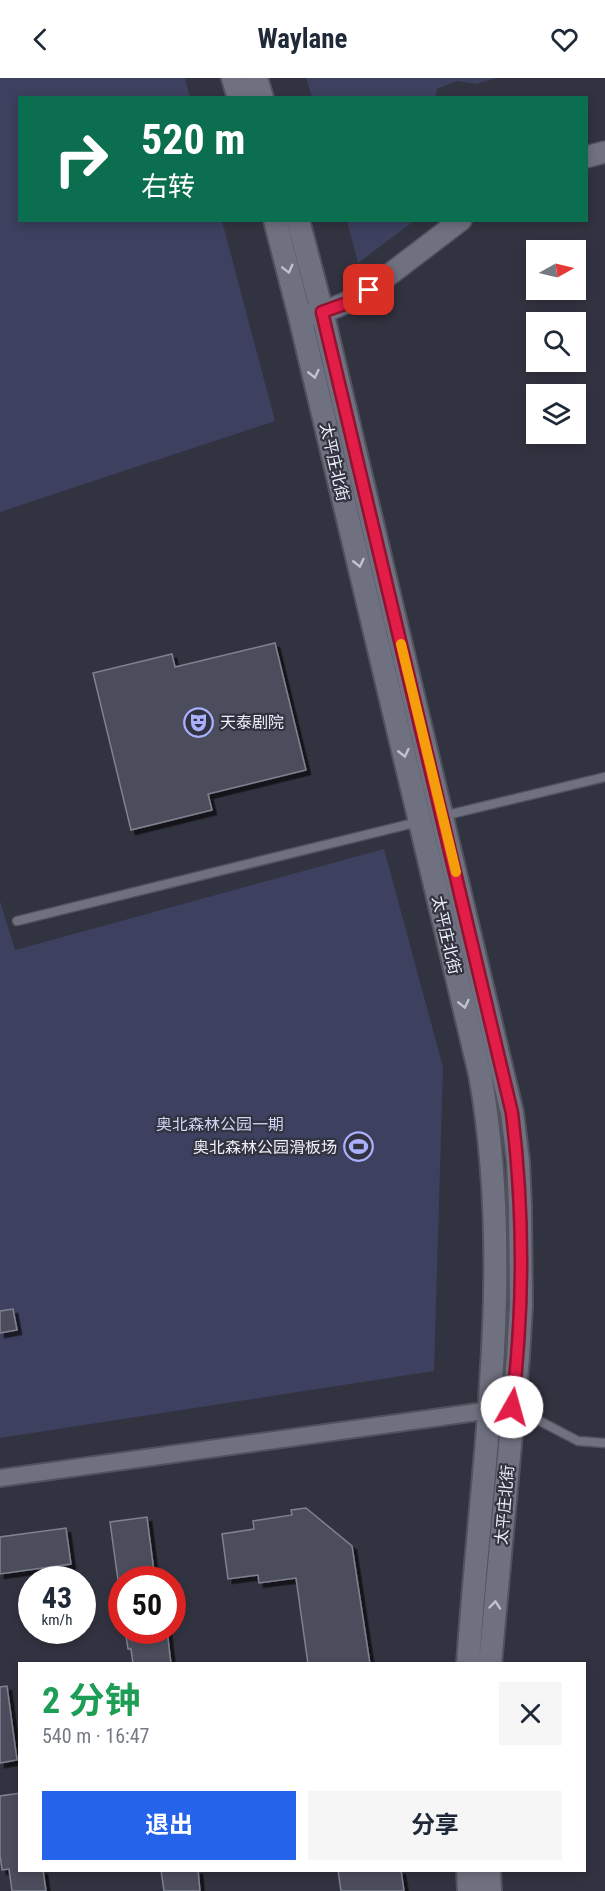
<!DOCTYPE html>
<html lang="zh">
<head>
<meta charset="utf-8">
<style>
  :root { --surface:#fff; --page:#f6f6f7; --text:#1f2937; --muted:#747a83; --accent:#2563eb }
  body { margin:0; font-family:"Roboto Condensed","Noto Sans SC",sans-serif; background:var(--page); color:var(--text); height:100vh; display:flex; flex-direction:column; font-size:22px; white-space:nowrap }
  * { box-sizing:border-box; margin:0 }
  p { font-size:20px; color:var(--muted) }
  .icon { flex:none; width:33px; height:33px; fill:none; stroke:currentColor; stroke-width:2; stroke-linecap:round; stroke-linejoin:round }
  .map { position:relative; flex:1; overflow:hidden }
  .side { position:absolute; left:18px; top:1584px; width:568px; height:210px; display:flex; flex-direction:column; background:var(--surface); border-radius:0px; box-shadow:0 3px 9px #0003 }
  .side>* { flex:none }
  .top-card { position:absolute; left:18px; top:18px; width:570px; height:126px; border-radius:0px; box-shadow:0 3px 9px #0003; background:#0b6e4f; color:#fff; overflow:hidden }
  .needle { width:39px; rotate:82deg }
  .fabs { position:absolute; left:526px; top:162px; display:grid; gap:12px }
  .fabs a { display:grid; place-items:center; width:60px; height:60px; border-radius:0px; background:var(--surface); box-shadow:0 3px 9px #0003; font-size:30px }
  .speed { position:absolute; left:18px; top:1488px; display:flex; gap:12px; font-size:30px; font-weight:700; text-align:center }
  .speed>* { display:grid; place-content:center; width:78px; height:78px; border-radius:50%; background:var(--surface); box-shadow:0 3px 9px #0003; line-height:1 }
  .speed small { font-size:15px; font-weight:400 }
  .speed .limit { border:9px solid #d22; background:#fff; color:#111 }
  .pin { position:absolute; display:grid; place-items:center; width:51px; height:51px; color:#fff; margin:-26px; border-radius:12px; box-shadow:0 3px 9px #0006 }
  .me { position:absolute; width:66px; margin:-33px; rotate:7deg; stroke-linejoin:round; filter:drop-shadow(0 0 4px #0008) }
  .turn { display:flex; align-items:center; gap:21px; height:126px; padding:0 24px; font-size:27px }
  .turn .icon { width:78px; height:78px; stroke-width:2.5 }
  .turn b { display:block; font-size:42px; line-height:51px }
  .round { display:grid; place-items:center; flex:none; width:63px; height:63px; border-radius:0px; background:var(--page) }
  .head { display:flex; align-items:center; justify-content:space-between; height:102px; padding:0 24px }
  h1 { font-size:36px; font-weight:700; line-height:45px; color:#1e9e55 }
  .primary-button { display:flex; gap:12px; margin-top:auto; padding:12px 24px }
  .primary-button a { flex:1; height:69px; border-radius:0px; background:var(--accent); color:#fff; font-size:24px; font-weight:700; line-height:69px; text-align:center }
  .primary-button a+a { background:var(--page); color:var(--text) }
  header { display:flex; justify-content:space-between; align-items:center; height:78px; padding:0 24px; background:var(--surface); font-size:27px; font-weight:700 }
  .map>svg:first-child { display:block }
  .green { fill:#3d405e }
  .building { fill:#4c4e5c; stroke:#7f8190; stroke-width:1.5; filter:url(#shadow) }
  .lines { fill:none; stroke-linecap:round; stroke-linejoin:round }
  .service-casing { stroke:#51525d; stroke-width:11 }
  .minor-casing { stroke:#51525d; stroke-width:20 }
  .tertiary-casing { stroke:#51525d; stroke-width:24 }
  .secondary-casing { stroke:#51525d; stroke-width:26 }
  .service { stroke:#707180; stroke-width:8 }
  .minor { stroke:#707180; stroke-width:16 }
  .tertiary { stroke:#707180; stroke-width:21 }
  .secondary { stroke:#707180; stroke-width:22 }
  .oneway { stroke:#c1c2cd }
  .route-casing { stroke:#92132f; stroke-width:15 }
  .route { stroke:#e11d48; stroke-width:10 }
  .slow { stroke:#f59e0b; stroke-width:10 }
  .labels { text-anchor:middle; stroke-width:4.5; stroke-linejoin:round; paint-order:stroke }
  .street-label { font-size:16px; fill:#edeef7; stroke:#323340 }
  .poi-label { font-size:16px; fill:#edeef7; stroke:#323340; text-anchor:start }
  .park-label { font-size:16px; fill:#d0d4f3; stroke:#323340 }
</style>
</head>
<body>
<header><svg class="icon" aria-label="back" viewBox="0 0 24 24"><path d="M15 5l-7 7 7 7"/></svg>Waylane<svg class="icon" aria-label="heart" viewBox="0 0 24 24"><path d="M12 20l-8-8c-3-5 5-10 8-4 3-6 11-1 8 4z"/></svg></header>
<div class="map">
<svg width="605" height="1813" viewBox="0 0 605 1813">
  <defs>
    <filter id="shadow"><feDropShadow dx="4.5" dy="4.5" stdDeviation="0" flood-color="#0009"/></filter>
  </defs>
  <rect width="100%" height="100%" fill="#323340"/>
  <path class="green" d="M0,0h185l5,19 -170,1v122l202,1 53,200 -275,91z
    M306,0h190l-20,6 -19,-3 -20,8 -2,9 -123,-1z
    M347,143v-1l67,1 -56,42z
    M384,771l59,218 -9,304 -434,67v-537l15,49z"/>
  <path class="building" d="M275,565l31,127 -98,24 4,16 -81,20 -38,-157 79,-19 3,13z
    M13,1231l4,21 -17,3v-22z
    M306,1430l46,38 18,118h-62l-12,-86 -37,5 -1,-8 -30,4 -6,-45 32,-5 -1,-8 39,-6 -1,-5z
    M147,1439l8,63h-37l-8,-58z
    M66,1450l5,36 -71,10v-37z
    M125,1552h42l4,34h-38l-2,-15h-3z
    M7,1608l10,74 -17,3v-76z
    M20,1715v77h23l3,21h-34l-3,-22 -7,1 -2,-15v-59z
    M161,1792h37l2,21h-36z
    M338,1792h63l3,21h-63z"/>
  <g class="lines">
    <defs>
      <path id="service" d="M443,738l162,-39
        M17,843l401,-99
        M515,1330l63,33 27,2"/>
      <path id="minor" d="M0,1400l499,-69"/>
      <path id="tertiary" d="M586,79l19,-5
        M304,238l27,-7 29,-12 101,-77"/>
      <path id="secondary" d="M233,0l6,20
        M256,0l6,20
        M275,142l25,97 180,757c35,195 1,394 -12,590
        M298,142l24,92 190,801 6,48 2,45 1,99 -3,52 -28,307
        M468,1792l1,21
        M489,1792l1,21"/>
    </defs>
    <use href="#service" class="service-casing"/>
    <use href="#minor" class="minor-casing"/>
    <use href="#tertiary" class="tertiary-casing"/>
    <use href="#secondary" class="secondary-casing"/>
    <use href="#service" class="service"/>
    <use href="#minor" class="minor"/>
    <use href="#tertiary" class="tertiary"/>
    <use href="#secondary" class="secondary"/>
  </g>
  <defs><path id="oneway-chevron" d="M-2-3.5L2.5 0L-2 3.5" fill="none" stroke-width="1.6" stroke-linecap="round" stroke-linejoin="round" transform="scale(1.5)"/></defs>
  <g class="oneway">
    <use href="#oneway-chevron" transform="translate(288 191) rotate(76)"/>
    <use href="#oneway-chevron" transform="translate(314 296) rotate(77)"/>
    <use href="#oneway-chevron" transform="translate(359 485) rotate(77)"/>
    <use href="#oneway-chevron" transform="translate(404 675) rotate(77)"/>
    <use href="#oneway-chevron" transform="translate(464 926) rotate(77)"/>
    <use href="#oneway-chevron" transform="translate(495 1527) rotate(-85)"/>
  </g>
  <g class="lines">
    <defs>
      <path id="route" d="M369,212l-19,12 -28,10 190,801c12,98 12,196 0,294"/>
    </defs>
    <use href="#route" class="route-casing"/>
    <use href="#route" class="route"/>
    <path class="slow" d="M401,566l55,228"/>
  </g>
  <defs>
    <symbol id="theatre-ring" viewBox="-11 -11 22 22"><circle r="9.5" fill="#323340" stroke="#aab0fc" stroke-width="1.5"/><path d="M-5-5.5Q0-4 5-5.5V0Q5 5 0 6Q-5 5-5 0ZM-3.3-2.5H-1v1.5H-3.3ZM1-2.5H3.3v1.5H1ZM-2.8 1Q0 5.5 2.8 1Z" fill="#aab0fc"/></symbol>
    <symbol id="stadium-ring" viewBox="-11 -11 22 22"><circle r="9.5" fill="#323340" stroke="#aab0fc" stroke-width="1.5"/><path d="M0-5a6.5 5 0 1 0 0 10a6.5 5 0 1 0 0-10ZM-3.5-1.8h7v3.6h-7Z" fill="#aab0fc"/></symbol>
  </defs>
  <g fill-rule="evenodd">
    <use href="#theatre-ring" x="182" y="628" width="33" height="33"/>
    <use href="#stadium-ring" x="342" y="1052" width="33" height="33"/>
  </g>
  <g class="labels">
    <g class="street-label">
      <text transform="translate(335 384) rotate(77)" y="6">太平庄北街</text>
      <text transform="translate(447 857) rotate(77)" y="6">太平庄北街</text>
      <text transform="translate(504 1427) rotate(-85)" y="6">太平庄北街</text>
    </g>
    <g class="poi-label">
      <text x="220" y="650">天泰剧院</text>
      <text x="337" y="1075" text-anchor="end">奥北森林公园滑板场</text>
    </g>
    <g class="park-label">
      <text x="220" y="1052">奥北森林公园一期</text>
    </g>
  </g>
</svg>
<div class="fabs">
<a><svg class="needle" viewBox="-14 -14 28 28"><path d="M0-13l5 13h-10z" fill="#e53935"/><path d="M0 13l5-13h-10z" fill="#747a83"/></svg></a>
<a><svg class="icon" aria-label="search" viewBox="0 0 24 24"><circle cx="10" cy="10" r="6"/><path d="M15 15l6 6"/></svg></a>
<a><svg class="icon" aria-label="layers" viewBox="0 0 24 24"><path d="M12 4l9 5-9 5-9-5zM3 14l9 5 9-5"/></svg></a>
</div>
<div class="speed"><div>43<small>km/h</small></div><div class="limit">50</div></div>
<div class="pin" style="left:369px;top:212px;background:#d93025"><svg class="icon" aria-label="arrive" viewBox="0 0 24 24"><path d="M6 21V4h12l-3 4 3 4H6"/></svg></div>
<svg class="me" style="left:512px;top:1329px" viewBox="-20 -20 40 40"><circle r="19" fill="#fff"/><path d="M0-13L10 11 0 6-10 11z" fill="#e11d48"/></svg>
<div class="top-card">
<div class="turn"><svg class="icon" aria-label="right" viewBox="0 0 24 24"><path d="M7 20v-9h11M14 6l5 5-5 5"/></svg><div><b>520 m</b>右转</div></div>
</div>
<section class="side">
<div class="head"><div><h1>2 分钟</h1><p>540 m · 16:47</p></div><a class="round"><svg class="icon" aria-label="close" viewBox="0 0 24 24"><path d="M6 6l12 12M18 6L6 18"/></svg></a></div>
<div class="primary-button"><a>退出</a><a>分享</a></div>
</section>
</div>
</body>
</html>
